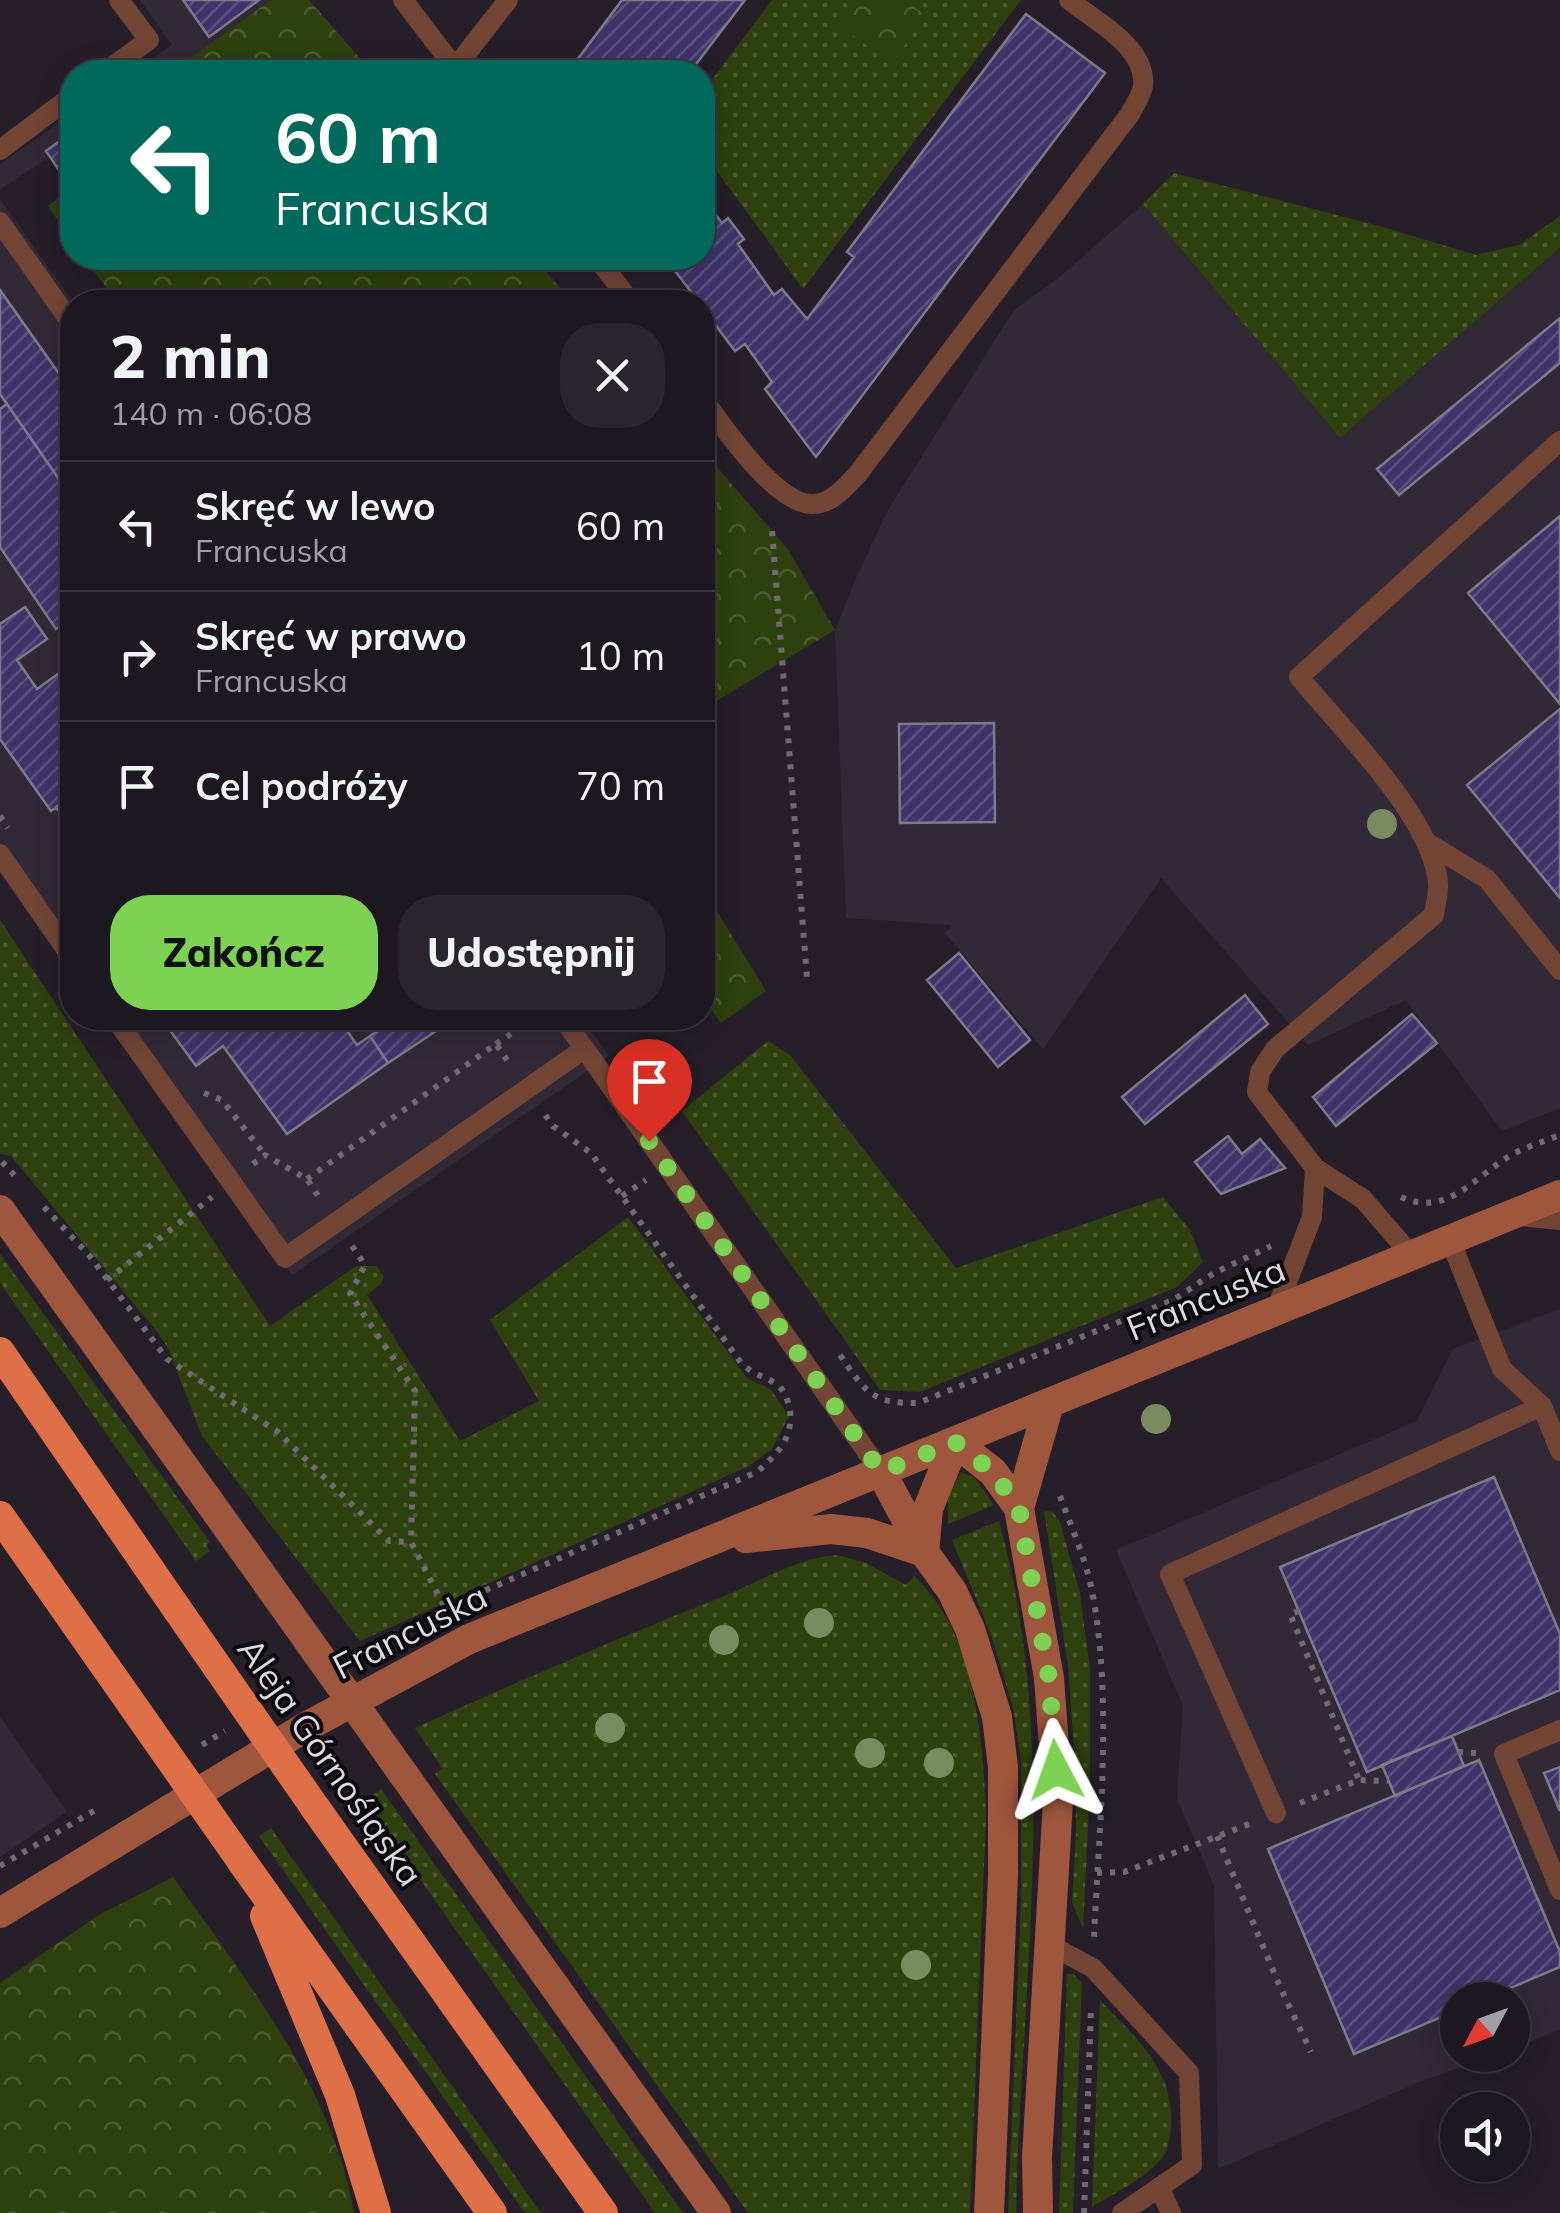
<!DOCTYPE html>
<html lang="pl">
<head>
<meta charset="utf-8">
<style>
  :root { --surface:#1c1720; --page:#29242d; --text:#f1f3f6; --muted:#a09fa5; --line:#3a363e; --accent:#7dd153 }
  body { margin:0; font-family:Mulish,sans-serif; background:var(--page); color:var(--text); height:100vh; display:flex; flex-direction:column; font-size:38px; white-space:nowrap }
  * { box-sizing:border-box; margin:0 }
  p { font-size:32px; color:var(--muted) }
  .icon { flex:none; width:55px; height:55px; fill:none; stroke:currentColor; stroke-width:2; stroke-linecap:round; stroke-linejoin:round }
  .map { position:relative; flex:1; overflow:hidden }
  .side { position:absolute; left:60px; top:290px; width:655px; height:740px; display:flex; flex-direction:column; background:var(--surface); border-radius:40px; box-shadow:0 5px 25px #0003,0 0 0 2px var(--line) }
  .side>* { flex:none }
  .guide { position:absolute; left:60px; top:60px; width:655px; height:210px; border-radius:40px; box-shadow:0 5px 25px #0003,0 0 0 2px var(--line); background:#00695c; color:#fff; overflow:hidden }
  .needle { width:65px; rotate:229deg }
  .buttons { position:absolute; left:1440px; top:1982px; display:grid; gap:20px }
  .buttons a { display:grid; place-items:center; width:90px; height:90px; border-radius:50%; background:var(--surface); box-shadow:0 5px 25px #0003,0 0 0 2px var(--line); font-size:50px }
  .pin { position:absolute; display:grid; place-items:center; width:85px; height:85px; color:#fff; margin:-102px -42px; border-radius:50% 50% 50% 0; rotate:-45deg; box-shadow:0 0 10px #0007 }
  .pin .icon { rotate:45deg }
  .me { position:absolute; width:110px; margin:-55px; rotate:356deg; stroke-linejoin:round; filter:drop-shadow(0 0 8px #0008) }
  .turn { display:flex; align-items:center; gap:35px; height:210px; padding:0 50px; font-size:45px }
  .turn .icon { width:130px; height:130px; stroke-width:2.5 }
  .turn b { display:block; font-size:70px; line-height:85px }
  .round { display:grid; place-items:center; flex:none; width:105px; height:105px; border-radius:40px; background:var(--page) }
  .headline { display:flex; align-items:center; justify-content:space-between; height:170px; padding:0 50px }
  h1 { font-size:60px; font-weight:800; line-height:75px }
  .primary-button { display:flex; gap:20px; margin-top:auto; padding:20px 50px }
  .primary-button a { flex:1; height:115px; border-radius:40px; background:var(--accent); color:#111; font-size:40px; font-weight:800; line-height:115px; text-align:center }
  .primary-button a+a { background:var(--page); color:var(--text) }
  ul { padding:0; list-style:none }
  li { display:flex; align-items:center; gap:30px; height:130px; padding:0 50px; border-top:2px solid var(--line) }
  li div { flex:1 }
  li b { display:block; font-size:38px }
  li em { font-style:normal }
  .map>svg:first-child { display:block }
  .commercial { fill:#322937 }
  .grass { fill:url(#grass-dots) }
  .forest { fill:url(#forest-crowns) }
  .building { fill:url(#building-hatch); stroke:#7d7b8b; stroke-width:2.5 }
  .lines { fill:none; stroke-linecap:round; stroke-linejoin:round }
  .path { stroke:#706a73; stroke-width:6; stroke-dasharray:5 8; stroke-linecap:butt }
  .lane { stroke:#724535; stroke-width:20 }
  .secondary { stroke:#9e563d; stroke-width:30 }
  .highway { stroke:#df6f47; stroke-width:30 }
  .secondary-bridge { stroke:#9e563d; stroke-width:30 }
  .highway-bridge { stroke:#df6f47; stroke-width:30 }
  .tree { fill:#7b8b60 }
  .route { stroke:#7dd153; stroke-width:18; stroke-dasharray:0 32.4 }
  .labels { text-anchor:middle; stroke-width:8; stroke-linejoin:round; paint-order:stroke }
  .street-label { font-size:35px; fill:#ded9e1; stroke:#0d0a0f }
</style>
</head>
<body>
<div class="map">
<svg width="1560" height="2213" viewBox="0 0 1560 2213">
  <defs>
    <pattern id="grass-dots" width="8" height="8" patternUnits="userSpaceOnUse" patternTransform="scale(2.5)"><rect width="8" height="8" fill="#2e400d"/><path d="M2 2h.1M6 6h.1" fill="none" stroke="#4c5b30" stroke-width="1.8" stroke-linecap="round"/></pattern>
    <pattern id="forest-crowns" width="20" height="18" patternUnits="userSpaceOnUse" patternTransform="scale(2.5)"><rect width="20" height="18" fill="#2e400d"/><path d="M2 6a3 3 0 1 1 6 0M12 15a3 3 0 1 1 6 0" fill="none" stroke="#4c5b30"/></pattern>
    <pattern id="building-hatch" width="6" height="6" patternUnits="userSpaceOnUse" patternTransform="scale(2.5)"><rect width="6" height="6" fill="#3f3469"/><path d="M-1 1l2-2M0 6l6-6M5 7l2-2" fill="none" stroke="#5a517e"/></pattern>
  </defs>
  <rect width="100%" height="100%" fill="#261f2a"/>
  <path class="commercial" d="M140,0h131l-100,72h-38l39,-27z
    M72,114v28l-72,48v-26z
    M0,199l73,103 -1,671 -72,-100z
    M1143,204l197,234 220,-190v860l-58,23 -96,-131 -98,45 -147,-167 -118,171 -98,-116 8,-8 -107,-7 -11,-288 22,-54 31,-66 126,-200 42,-30z
    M105,1018h477l27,38 -317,219z
    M1560,1309v721l-47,18 -1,-48h-54v55h35l-76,28 -199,86 -4,-284 -37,-86 6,-93 -67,-156 301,-129 36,-72z
    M0,1717l67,95 -67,45z"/>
  <path class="grass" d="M772,0h249l-218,289 -100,-137 -1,-59z
    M1174,173l205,53 97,29 43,-10 41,-29v32l-220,190 -197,-234z
    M0,920l270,406 86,-60h21l7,11 -3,7 -14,11 93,146 79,-40 -49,-81 138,-103 119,161 24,12 18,26 -17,33 -23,17 -389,175 -158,-205 -34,-88 -10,-15 -147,-177 -11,-2z
    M768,1041l22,14 166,213 207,-71 27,33 13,32 -26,25 -257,105 -40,-2 -198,-279z
    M0,1254l210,288 -4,3 4,6 -14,10 -196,-278z
    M961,1472l14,6 19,27 -46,19v-27z
    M1044,1511l9,1 7,10 20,72 10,74v119l-7,142 -11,-27 4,-68 -1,-70 -7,-98z
    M999,1521c62,225 22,462 17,692h-8l13,-311v-142l-8,-53 -22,-72 -39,-95z
    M838,1555l28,8 40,22 8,-9c62,58 69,161 72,240l-16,397h-222l-313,-439 7,-6 -27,-40c102,-46 205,-91 309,-132 37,-15 74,-39 114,-41z
    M381,1789l302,424h-28l-290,-412z
    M271,1828l270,385h-16l-266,-377z
    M1067,1974h6l9,9 -9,230h-14z
    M1100,2000c34,37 73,67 71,122 0,11 -2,28 -9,36 -17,21 -48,35 -70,49z"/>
  <path class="forest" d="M271,0h38l63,72h-201z
    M860,0h45l21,16 -35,48 -50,-38z
    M72,188v53l-24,-35z
    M84,258h450l39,44h-456z
    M703,451l84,97 48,82 -132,79z
    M702,887l64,104 -45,32 -18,-25z
    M173,1877c70,99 161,212 181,336h-354v-230l99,-68z"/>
  <path class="building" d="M183,0h76l-50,37z
    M622,0h123l-55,72h-122z
    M1026,14l79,59 -289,384 -51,-68 7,-7 -27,-38 -10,7 -33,-44v-5h-3l-34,-44h37v-60l20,25 6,-5 16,21 -6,5 36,51 8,-6 25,30 47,-62 -7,-5z
    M72,132v46l-5,4 -21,-31z
    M0,290l72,102v106l-72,-104z
    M1560,318v45l-161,132 -22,-26z
    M7,404l65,94v120l-16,11 -56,-82v-138z
    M1560,516v188l-92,-111z
    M25,607l22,32 -30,21 20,29 35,-25v132l-21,15 -51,-72v-115z
    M1560,709v189l-93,-113z
    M994,723l1,99 -95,1 -1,-99z
    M72,796v34l-16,-23z
    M959,953l71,87 -32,27 -71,-87z
    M1245,995l23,29 -123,100 -23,-27z
    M1412,1014l25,29 -101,83 -23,-29z
    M161,1018h177l19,27 13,-9 18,27 -101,71 -64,-88 -27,20z
    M396,1018h27l10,15 -45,30 -18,-27z
    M423,1018h31l-21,15z
    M1228,1136l14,18 18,-15 25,29 -64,26 -26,-32z
    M1494,1477l66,157v56l-193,82 -87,-205z
    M1452,1736l12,30 -69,30 -13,-31z
    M1479,1760l81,192v15l-78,33h-24v10l-104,44 -86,-205z
    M1560,1767v44l-16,-38z"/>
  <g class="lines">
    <path class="path" d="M772,531l35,447
      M0,816l8,12
      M496,1044l38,-26
      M204,1093l18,7 43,55
      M2,1162l16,17
      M253,1164l12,-9 42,24 13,20
      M307,1179l189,-135 15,22
      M622,1196l24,-16
      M1401,1197c48,22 77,-25 114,-44 14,-7 30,-12 45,-18
      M44,1207l45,48 78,104 111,73 111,109 22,1
      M352,1246l13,19 -15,29 65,97 -4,151 34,66
      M107,1280l105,-83
      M840,1355c25,36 31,49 78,48l255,-103 41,-27 57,-27
      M1060,1496c11,31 26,63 32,95 21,108 7,236 2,346
      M1299,1611l-9,3 69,166
      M357,1653l88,-45 312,-136c20,-18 36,-33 33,-61 -2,-11 -5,-21 -15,-28 -13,-8 -20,-7 -34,-20l-150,-210 -38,-27 -12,-17
      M202,1745l23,-14
      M1458,1752l20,1
      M1300,1803l59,-23 29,1
      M1217,1836l63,151 31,65
      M0,1866l97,-57
      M1097,1873l27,-1 128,-49
      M1084,2213l7,-204"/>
    <path class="lane" d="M403,0l55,72
      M455,68l53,-68
      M105,72l44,-32 -30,-40
      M0,150l72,-54
      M0,222l72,102
      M597,258l34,44
      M702,398c21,28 73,106 110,106 20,0 32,-16 45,-29l273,-361c4,-8 12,-19 13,-28 4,-39 -48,-65 -74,-86
      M1426,842l61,37 73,91
      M0,854l72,104
      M115,1018l170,240 299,-209
      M563,1018l318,454
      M1518,1216l42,4
      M1450,1240l52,129 40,37 18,45
      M1412,1256l-49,-57 -48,-31 -58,-76 3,-20 15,-23 159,-134c1,-10 5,-22 4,-32 -5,-65 -97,-155 -139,-206l261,-236
      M1276,1311l36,-94 3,-49
      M1560,1730l-56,24 56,136
      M1276,1813l-106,-239 372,-168
      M1048,1944l45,24 96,105 3,92 -70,48
      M1159,2187l12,26"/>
    <path class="secondary" d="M0,1210l243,339
      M955,1442l38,30 26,36 30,170 9,123 -21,356 1,56
      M881,1472l43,80
      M1019,1508l30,-104
      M746,1538l85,-9 36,4 57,19 28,39 18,38 27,88 6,50v108l-14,338
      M924,1552l4,-43 27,-67
      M404,1775l312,438
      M0,1913l304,-185 165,-89 1091,-444"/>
    <path class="highway" d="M0,1352l177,257
      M0,1516l166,237
      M316,1809l287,404
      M243,1863l249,350
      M265,1916l75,179 36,118"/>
    <path class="secondary-bridge" d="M243,1549l161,226"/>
    <path class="highway-bridge" d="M177,1609l139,200
      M166,1753l77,110"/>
  </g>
  <g class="tree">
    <circle cx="1382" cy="824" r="15"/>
    <circle cx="1156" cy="1419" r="15"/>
    <circle cx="819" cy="1623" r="15"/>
    <circle cx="724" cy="1640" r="15"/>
    <circle cx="610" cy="1728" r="15"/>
    <circle cx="870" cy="1753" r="15"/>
    <circle cx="939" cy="1763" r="15"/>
    <circle cx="916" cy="1965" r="15"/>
  </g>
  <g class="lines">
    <path class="route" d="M649,1141l232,331 74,-30 38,30 26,36 30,170 7,92"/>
  </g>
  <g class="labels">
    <g class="street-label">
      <text transform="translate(1206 1299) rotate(-22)" y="12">Francuska</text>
      <text transform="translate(410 1632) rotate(-27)" y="12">Francuska</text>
      <text transform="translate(330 1762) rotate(55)" y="12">Aleja Górnośląska</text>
    </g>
  </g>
</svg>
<div class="buttons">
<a><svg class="needle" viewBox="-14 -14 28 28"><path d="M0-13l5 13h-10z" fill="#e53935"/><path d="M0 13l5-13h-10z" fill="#a09fa5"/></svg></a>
<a><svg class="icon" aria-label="sound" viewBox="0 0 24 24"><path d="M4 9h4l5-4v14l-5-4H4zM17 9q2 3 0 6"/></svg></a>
</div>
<div class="pin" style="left:649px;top:1141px;background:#d93025"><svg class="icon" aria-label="arrive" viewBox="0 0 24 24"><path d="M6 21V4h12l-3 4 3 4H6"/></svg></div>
<svg class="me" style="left:1056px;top:1770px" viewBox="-20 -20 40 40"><path d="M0-17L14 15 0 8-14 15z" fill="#7dd153" stroke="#fff" stroke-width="4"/></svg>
<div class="guide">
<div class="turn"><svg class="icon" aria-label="left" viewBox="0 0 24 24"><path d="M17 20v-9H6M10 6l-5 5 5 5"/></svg><div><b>60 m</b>Francuska</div></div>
</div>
<section class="side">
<div class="headline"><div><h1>2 min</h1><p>140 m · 06:08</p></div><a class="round"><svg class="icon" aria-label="close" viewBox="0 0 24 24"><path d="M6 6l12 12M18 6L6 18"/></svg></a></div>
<ul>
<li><svg class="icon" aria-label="left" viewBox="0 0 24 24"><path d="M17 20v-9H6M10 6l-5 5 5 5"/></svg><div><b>Skręć w lewo</b><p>Francuska</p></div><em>60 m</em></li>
<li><svg class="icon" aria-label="right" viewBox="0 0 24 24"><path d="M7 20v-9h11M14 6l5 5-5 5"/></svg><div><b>Skręć w prawo</b><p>Francuska</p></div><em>10 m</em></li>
<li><svg class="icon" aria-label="arrive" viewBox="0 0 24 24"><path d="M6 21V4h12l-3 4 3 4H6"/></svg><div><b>Cel podróży</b></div><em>70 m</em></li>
</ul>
<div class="primary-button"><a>Zakończ</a><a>Udostępnij</a></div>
</section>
</div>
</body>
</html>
